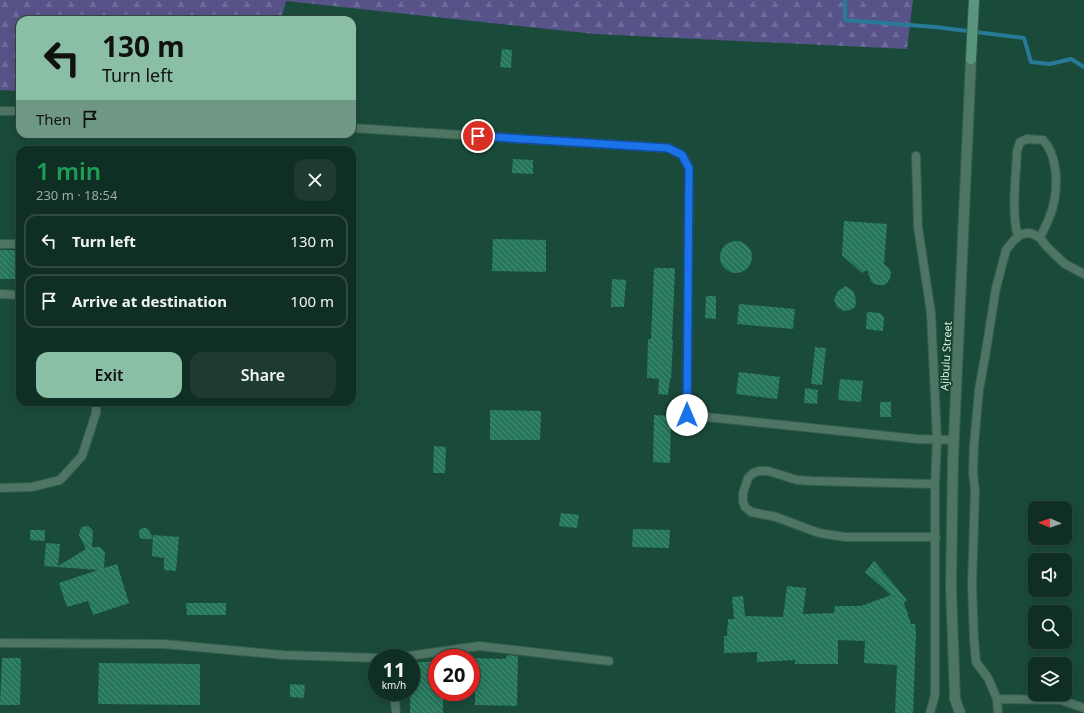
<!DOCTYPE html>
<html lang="en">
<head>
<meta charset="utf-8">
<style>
  :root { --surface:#102f24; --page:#1e3b31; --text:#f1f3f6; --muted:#9ca9a6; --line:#304a41; --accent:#8abfa5 }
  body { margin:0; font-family:"Noto Sans",sans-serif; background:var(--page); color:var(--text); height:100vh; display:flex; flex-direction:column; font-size:15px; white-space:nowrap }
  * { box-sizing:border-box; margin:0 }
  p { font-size:13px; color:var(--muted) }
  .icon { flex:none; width:22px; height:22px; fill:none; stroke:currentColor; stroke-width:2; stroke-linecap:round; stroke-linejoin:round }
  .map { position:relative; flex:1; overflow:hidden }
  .drawer { position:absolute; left:16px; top:146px; width:340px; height:260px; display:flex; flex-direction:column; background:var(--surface); border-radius:12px; box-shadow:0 2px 10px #0003,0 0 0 1px var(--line) }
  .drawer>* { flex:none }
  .banner { position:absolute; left:16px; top:16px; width:340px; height:122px; border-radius:12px; box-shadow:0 2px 10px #0003,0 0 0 1px var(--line); background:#8abfa5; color:#111; overflow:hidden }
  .needle { width:26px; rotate:272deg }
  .controls { position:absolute; left:1028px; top:501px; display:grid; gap:8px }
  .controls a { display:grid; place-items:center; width:44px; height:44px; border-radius:8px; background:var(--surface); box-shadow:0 2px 10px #0003,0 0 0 1px var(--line); font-size:20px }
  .speed { position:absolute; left:368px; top:649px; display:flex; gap:8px; font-size:20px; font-weight:700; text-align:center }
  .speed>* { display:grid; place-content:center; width:52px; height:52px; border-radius:50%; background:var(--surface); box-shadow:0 2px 10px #0003,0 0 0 1px var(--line); line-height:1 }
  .speed small { font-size:10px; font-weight:400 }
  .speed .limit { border:6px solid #d22; background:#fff; color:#111 }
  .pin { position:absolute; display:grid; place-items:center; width:34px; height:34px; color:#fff; margin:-17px; border:2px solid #fff; border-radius:50%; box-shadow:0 1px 4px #0007 }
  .me { position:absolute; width:44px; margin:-22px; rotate:0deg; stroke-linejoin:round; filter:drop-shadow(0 0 3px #0008) }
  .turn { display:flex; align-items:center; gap:14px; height:84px; padding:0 20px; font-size:18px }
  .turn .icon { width:52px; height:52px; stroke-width:2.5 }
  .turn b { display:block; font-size:28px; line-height:34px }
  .then { display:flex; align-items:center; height:38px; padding:0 20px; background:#0003; gap:8px; font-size:15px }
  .round { display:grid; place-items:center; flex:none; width:42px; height:42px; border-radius:12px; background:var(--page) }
  .head { display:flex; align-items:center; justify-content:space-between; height:68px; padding:0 20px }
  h1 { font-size:24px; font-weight:600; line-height:30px; color:#1e9e55 }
  .button { display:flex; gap:8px; margin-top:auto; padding:8px 20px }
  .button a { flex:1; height:46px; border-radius:12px; background:var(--accent); color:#111; font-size:16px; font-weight:600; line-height:46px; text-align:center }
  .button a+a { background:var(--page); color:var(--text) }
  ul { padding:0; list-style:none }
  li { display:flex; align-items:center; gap:12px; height:54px; margin:0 8px 6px; padding:0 12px; border:2px solid var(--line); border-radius:12px }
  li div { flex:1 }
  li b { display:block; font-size:15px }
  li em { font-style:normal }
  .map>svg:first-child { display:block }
  .built { fill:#1a4b3a; fill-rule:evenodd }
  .forest { fill:url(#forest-firs) }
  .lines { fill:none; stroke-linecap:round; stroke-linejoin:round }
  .stream { stroke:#277a98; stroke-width:4 }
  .building { fill:url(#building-back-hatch) }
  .lane-casing { stroke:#345d4e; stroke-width:10 }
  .street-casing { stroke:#345d4e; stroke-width:12 }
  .secondary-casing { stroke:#345d4e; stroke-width:12 }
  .lane { stroke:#4e7464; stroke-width:8 }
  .street { stroke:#4e7464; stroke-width:10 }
  .secondary { stroke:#58977d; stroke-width:10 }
  .route-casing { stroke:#114b97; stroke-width:10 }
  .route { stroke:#1a73e8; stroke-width:7 }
  .labels { text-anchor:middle; stroke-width:3.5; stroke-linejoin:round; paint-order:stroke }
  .street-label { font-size:11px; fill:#d4fae9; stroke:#153f30 }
</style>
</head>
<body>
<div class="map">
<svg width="1084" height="713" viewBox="0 0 1084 713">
  <defs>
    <pattern id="forest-firs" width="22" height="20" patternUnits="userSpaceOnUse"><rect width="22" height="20" fill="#575388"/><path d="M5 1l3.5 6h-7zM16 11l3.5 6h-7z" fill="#6e6d99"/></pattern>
    <pattern id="building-back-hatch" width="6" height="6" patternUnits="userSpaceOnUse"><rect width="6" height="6" fill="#25765a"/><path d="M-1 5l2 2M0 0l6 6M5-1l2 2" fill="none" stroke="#4e917a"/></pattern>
  </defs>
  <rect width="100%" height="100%" fill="#153f30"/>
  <path class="built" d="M0,0h1084v713h-1084zM20,20h332v114h-332zM20,150h332v252h-332zM1035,508h30v30h-30zM1035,560h30v30h-30zM1035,612h30v30h-30zM377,658h34v34h-34zM437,658h34v34h-34zM1035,664h30v30h-30z"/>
  <path class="forest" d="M0,0h913l-6,49 -312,-15 -309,-33 -5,19h-261v71l-20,-1z"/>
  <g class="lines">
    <path class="stream" d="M845,0v20l90,7 89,11 7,24 19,2 21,-5 13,8"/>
  </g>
  <path class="building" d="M502,49l10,1 -1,18 -11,-1z
    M513,159l20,1v14l-21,-1z
    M844,221l43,3 -3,40 5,4 2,5 -1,5 -2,4 -4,3h-5l-5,-1 -3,-3 -4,-11 -5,3 -20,-18z
    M493,239l53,1v32l-54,-1z
    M720 257a16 16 0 1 1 32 0a16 16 0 1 1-32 0Z
    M0,250h20v29h-20z
    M654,268h21l-3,72h1l-2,39h-1l-2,16 -10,-1 1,-15 -12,-1 1,-39h3z
    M612,279l14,1 -2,27h-13z
    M846,286l8,6 2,9 -1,6 -6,3 -5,1 -7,-4 -3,-8 4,-8z
    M706,296h10v23l-11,-1z
    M739,304l56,5 -2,20 -56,-5z
    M867,312l13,1 4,4 -1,14 -17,-2z
    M815,347l11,1 -4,37 -11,-1z
    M739,372l41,5 -3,22 -41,-5z
    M840,379l23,2 -2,21 -23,-2z
    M805,388l13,2 -1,14 -13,-1z
    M880,402h11v15h-11z
    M490,410l51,1 -1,29h-50z
    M654,415l17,1 -1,47 -17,-1z
    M434,446l12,1 -1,26h-12z
    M561,513l18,2 -2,13 -18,-2z
    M84,526h4l5,5 -1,16h8l5,5 -1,16 13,-4 12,39 -36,12 -5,-14 -21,6 -8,-24 39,-13 -54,-4 2,-23 14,1 -2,22 28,-17 -7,-14 2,-7z
    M142,528h4l3,2 4,9h-10l-3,-1 -1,-4v-3z
    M633,529l37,1 -1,18 -37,-1z
    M30,530h15v11l-15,-1z
    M153,535l26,2 -3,34 -12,-1v-12l-12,-2z
    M874,561l33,39 -3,3 7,21h4l1,9 -3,80h-18l2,-48 -33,-2 1,-22 -27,-1v24h-43v-4l-38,2v-10l-33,1v-17h3l1,-17h6l-2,-22 11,-1 2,20 38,1 4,-31 19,2 -3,26 31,-1 1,-7h26l30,-11 -26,-23z
    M186,603h40v12h-39z
    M507,655l11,1 -1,50 -42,-1v-30h-4v-17l35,1z
    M2,658h19l-1,47h-20z
    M411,662h26v30h6v21h-33z
    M99,663l101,1v41l-102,-1z
    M290,684l15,1 -1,13 -14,-1z"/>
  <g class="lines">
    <defs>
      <path id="lane" d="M0,111h20
        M352,128l316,20 14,7 7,13 -2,247 230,24 37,1
        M916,156l2,71 13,86 6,126 -2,45v211l-5,18
        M1018,237c-7,-26 -2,-59 -1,-86l3,-9 7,-3 16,1c14,14 15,43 11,62 -2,13 -9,24 -14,36
        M0,244h20
        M0,294l20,1
        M935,484l-123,-3 -15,-1 -29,-9h-9l-6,2 -5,5 -5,15v9l2,5 6,5 25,5 43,16 26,4h91
        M0,488l32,-1 28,-7 22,-24 14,-43v-11
        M0,643l164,1 120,11 93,3
        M394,658l85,-12 130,15
        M394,692l2,21
        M997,699l64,1 23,8
        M998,713l-1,-14 -9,-21 -12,-16 -2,-23 -2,-55 3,-93 -2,-19 1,-27 5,-55 6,-33 11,-69 10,-38 8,-10 8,-6 6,-1 5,1 7,4 7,9 18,17 19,10"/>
      <path id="street" d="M960,713l-5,-14 -4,-112 2,-129 18,-399"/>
      <path id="secondary" d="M971,59l3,-59"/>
    </defs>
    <use href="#lane" class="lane-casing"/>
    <use href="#street" class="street-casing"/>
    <use href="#secondary" class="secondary-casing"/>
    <use href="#lane" class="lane"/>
    <use href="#street" class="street"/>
    <use href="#secondary" class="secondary"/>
  </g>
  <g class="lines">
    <defs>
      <path id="route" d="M478,136l190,12 14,7 7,13 -2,247"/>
    </defs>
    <use href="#route" class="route-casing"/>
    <use href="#route" class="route"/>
  </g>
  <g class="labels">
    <g class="street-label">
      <text transform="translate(946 356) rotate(-87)" y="4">Ajibulu Street</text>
    </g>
  </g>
</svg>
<div class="controls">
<a><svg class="needle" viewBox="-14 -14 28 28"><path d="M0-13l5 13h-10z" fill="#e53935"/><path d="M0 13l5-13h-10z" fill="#9ca9a6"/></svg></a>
<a><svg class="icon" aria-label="sound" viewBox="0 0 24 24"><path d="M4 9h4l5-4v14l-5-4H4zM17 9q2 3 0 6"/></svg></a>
<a><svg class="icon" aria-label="search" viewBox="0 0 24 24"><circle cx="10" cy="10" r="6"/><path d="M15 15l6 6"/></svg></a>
<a><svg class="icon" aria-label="layers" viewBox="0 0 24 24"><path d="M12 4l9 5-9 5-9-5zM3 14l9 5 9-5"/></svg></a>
</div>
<div class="speed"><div>11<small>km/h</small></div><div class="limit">20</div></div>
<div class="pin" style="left:478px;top:136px;background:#d93025"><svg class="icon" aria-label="arrive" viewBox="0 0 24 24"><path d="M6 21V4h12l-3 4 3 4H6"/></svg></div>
<svg class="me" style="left:687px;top:415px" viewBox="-20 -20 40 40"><circle r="19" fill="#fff"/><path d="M0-13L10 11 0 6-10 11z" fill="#1a73e8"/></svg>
<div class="banner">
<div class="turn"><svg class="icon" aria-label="left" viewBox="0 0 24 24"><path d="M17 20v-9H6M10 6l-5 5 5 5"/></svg><div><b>130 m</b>Turn left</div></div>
<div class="then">Then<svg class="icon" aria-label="arrive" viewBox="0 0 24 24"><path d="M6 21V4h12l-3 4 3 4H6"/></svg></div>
</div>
<section class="drawer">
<div class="head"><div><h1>1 min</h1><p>230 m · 18:54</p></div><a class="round"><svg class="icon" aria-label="close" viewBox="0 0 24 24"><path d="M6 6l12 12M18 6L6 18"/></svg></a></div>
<ul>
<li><svg class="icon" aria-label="left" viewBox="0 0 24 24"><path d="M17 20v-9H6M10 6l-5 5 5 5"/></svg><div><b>Turn left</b></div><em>130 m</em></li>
<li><svg class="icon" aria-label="arrive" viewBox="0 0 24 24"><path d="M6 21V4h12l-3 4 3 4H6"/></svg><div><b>Arrive at destination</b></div><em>100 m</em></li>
</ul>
<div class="button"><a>Exit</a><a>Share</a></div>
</section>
</div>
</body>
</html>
